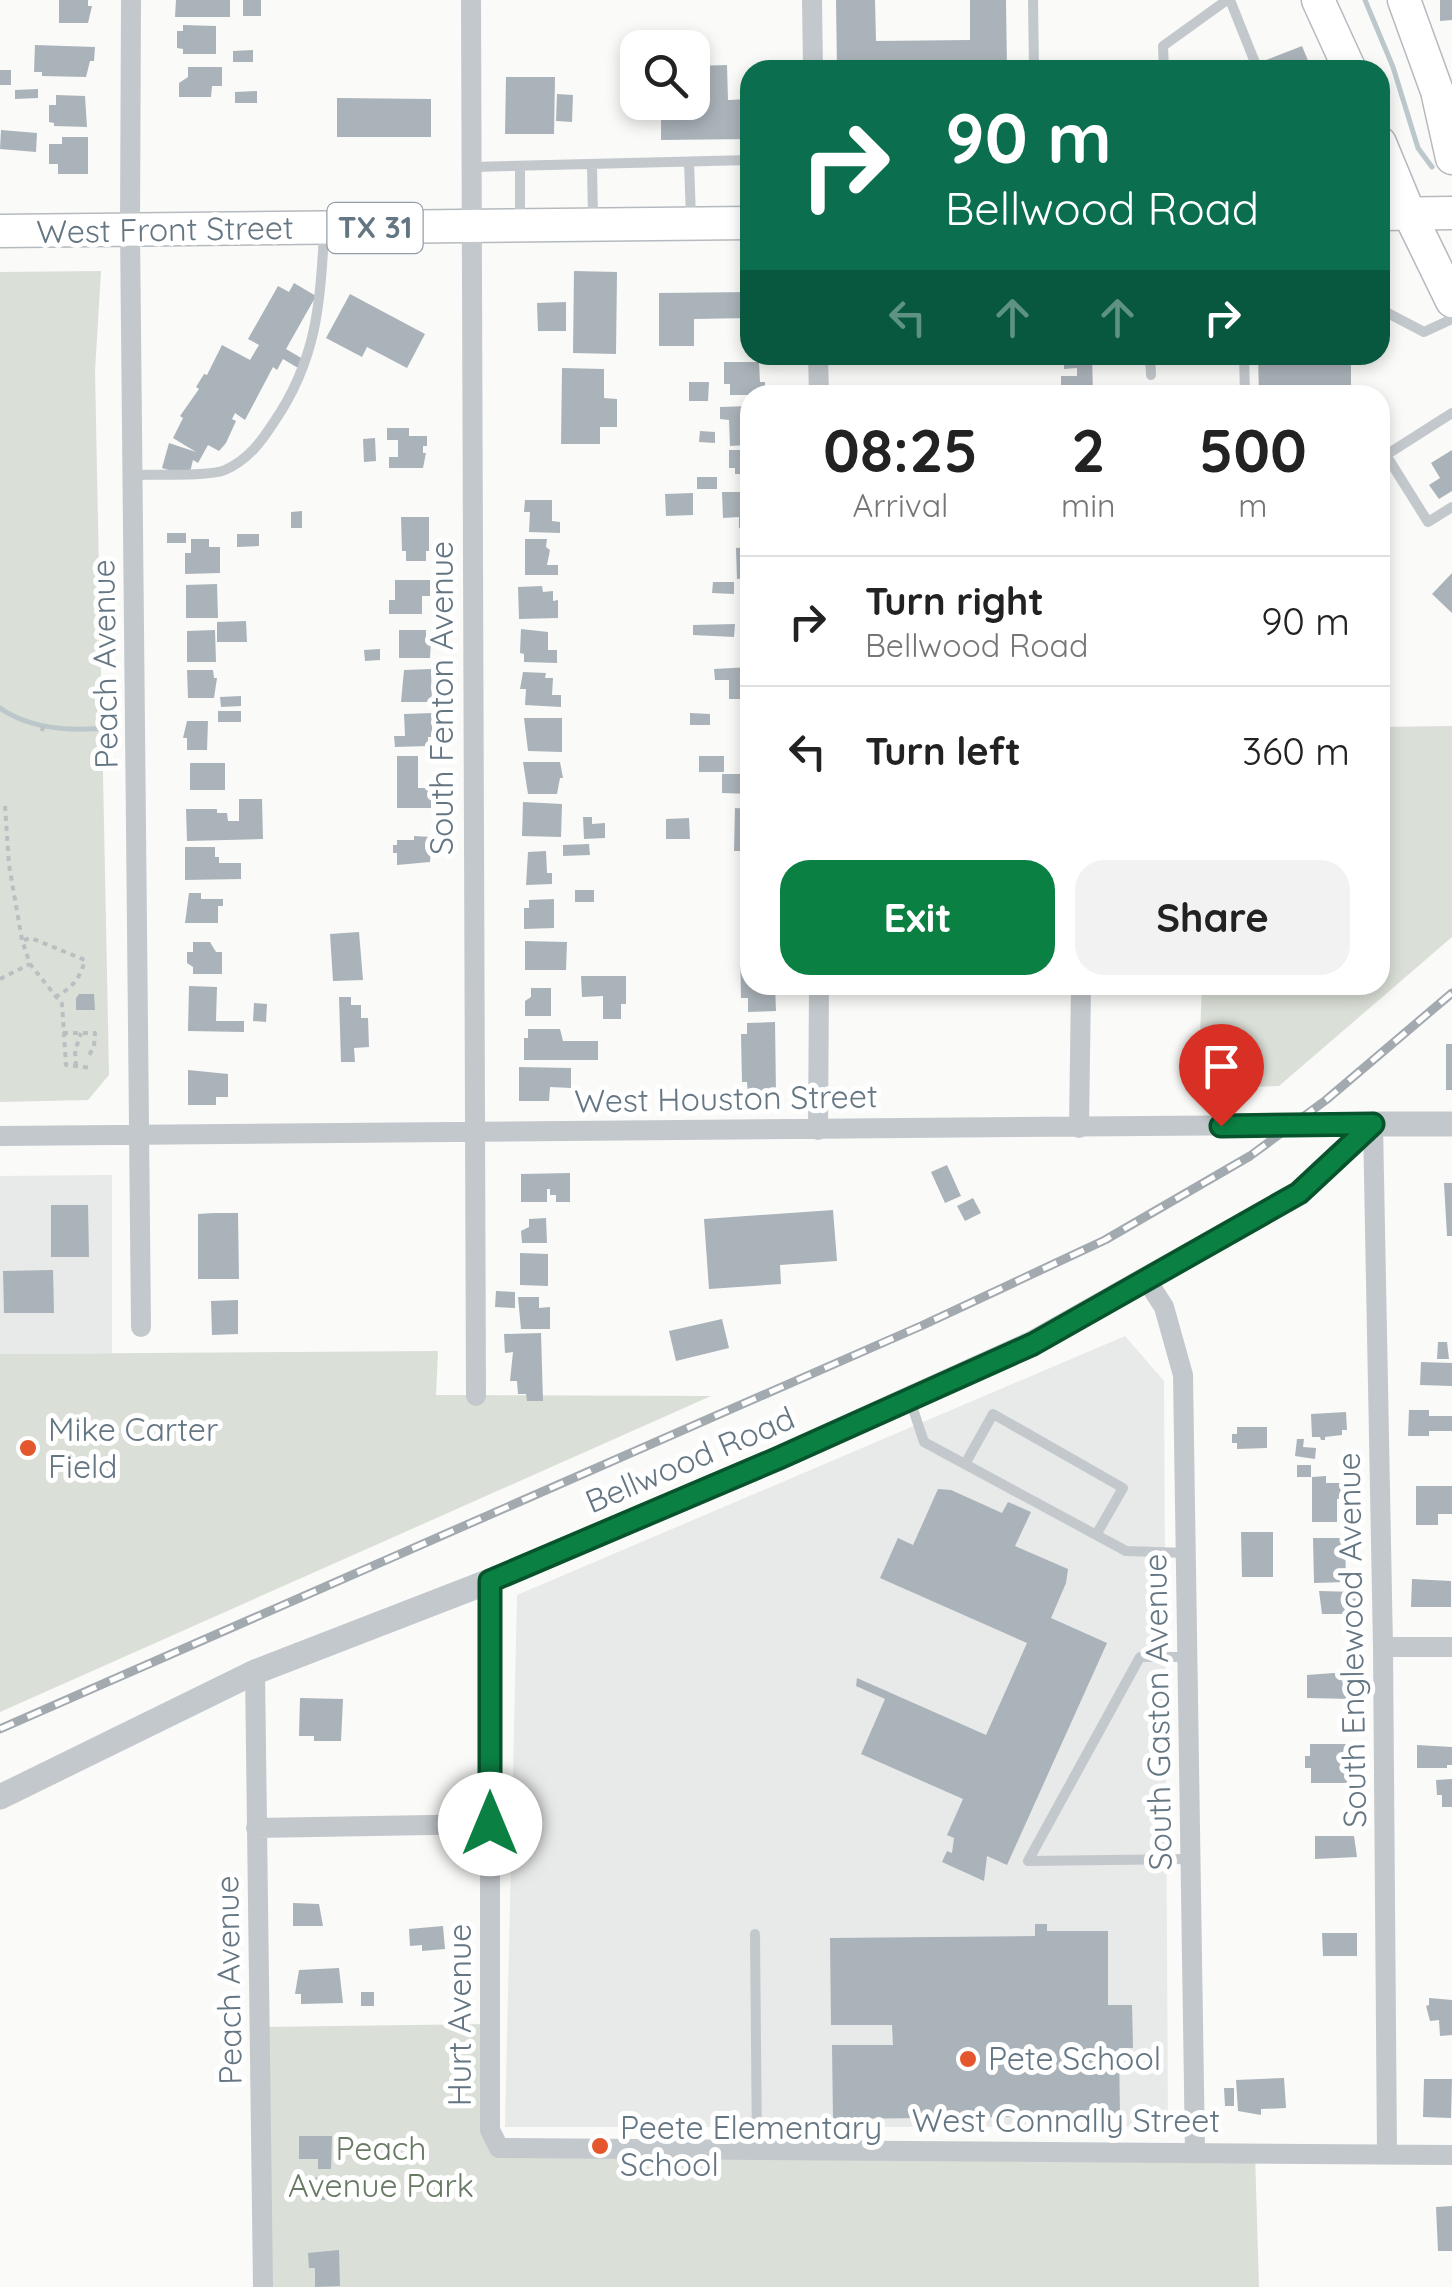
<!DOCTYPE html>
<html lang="en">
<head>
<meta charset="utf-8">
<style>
  :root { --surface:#fff; --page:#f2f2f2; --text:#222; --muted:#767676; --line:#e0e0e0; --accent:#0b8043 }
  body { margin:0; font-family:Quicksand,sans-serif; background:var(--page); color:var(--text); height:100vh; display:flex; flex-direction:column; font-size:38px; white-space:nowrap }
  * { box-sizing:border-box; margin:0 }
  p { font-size:32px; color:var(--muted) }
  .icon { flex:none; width:55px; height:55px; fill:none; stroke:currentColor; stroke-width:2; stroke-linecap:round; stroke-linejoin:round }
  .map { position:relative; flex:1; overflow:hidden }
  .drawer { position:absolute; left:740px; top:385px; width:650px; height:610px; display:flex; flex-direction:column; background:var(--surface); border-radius:30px; box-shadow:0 5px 15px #0003 }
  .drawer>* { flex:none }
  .banner { position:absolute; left:740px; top:60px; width:650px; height:305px; border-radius:30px; box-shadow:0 5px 15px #0003; background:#0b6e4f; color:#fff; overflow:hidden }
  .tools { position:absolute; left:620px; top:30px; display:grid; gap:20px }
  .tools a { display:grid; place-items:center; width:90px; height:90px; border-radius:20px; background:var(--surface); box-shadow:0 5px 15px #0003; font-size:50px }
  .pin { position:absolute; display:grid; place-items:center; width:85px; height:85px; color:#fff; margin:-102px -42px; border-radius:50% 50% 50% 0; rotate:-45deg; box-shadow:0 0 10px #0007 }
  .pin .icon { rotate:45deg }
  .me { position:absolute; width:110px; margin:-55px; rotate:0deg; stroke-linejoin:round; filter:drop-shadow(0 0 8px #0008) }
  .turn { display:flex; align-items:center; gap:35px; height:210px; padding:0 40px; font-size:45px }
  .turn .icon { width:130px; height:130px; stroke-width:2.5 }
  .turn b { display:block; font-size:70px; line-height:85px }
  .lanes { display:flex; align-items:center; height:95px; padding:0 40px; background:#0003; justify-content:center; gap:50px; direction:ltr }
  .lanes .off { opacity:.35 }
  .eta { display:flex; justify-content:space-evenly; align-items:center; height:170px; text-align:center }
  .eta b { font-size:60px; font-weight:800; line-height:70px }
  .button { display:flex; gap:20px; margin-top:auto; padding:20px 40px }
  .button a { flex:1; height:115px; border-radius:30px; background:var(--accent); color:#fff; font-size:40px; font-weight:800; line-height:115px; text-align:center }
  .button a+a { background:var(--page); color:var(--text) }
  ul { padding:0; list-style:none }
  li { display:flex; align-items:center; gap:30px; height:130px; padding:0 40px; border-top:2px solid var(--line) }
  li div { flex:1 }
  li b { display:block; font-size:38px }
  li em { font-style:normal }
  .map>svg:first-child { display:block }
  .built { fill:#e8e9e9 }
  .green { fill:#dadfd7 }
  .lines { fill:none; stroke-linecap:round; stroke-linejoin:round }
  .stream { stroke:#bbc7cb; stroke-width:5 }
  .building { fill:#aab3b9 }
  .primary-casing { stroke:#b5babe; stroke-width:35 }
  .path { stroke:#bbbfc2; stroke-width:4; stroke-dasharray:5 5; stroke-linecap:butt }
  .service { stroke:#c3c8cc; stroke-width:10 }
  .minor { stroke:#c3c8cc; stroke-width:20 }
  .tertiary { stroke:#c3c8cc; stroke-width:25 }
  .primary { stroke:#fff; stroke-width:32 }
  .rail-casing { stroke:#a2aab0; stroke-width:9 }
  .rail { stroke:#fff; stroke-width:5; stroke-dasharray:15; stroke-linecap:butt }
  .route-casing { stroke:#07532c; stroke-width:25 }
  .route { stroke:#0b8043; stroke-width:18 }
  .poi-dot { fill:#e4572e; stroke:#fff; stroke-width:4 }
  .labels { text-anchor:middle; stroke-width:10; stroke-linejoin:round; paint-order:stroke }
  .shield { fill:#fff; stroke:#939fa8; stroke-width:2.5 }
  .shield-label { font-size:30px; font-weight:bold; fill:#657683 }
  .street-label { font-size:32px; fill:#657683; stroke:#fff }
  .poi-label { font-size:32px; fill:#657683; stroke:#fff; text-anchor:start }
  .park-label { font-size:32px; fill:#687a64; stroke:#fff }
</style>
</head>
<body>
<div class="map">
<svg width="1452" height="2287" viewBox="0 0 1452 2287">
  <rect width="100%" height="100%" fill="#fafaf8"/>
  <path class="built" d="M112,1175v178l-112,1v-178z
    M1125,1336l39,45 4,746h-663l12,-532z"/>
  <path class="green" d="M101,271l-6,100 14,704 -21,25 -88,2v-830z
    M1452,726v211l-173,149 -81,3 4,-104h178v-258z
    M438,1351l-2,44 275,1 -711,316v-358z
    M490,2024l9,123 756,6 4,134h-996l-3,-260z"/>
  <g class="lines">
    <path class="stream" d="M1365,0l28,67 25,81 14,19
      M0,708c31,22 76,24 113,19"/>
  </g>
  <path class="building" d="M59,0h29v6h4l-4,17h-29z
    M176,0h54v17h-55z
    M243,0h18v16h-18z
    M836,0h39l1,41 94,-1v-40h36l1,70h-170z
    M1440,0h12v20l-12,1z
    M183,25l33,1v28h-33v-5l-6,-1v-17h6z
    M35,45l60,2 -1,14h-4l-4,16 -44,-1v-4h-8z
    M1302,46l10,24h-42l-4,-10z
    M253,50v12h-20v-11z
    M727,65l1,35 22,-1v40l-89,1v-38h31v-36z
    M188,67h34v19h-10l-1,11h-32v-14l9,-6z
    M0,70h11v15h-11z
    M506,77h49l-1,57h-49z
    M38,89v9l-23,1v-9z
    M257,91v12h-22v-11z
    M557,94l16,1 -1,27 -16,-1z
    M56,95l29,1 2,31 -33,-1v-3l-5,-1v-17h7z
    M337,98l94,1v38h-94z
    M1,130l36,3 -1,19 -36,-3z
    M62,137h26v37h-30v-10h-9v-20h13z
    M574,271l43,1 -1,82 -43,-1z
    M294,283l22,13 -30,53 17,10 -5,9 -15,-9 -6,11 -4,-3 -28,53 -10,-7 -3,6 4,2 -10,22 -7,8 -11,-6 -10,18 -5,-3 -4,16 -27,-8 7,-25 27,9 -23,-14 10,-20 -3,-2 19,-27 -3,-2 8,-13 3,1 15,-30 28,15 9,-15 -11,-6 30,-53 11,6z
    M750,292v26l-56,1v27h-35v-53z
    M350,294l75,40 -18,34 -40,-21 -5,10 -36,-19z
    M566,302v29h-28l-1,-28z
    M1064,355h28l1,40h-74v-5h42v-14h16v-8l-13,1z
    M1258,355h93v40h-92z
    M724,362h35l1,20h5v13h-35v-11h-6z
    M562,368l42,1v29l13,1v28h-17v17h-39z
    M689,382h20l-1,19h-19z
    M750,406l-2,39 -18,1 -1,-26 -9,-1v-12z
    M387,428h22v8h18v10h-4v7h3l-3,15h-34v-11h9v-17h-11z
    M700,431l15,1v11l-16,-1z
    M375,438l1,23 -12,1 -1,-23z
    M729,450h21v35h-7v-11h-8v-6h-6z
    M1452,450v41l-13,8 -10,-14 11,-7 -9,-15z
    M697,477h20v12h-20z
    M722,492h28v35l-11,1v-11l-16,1z
    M693,493v22l-27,1 -1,-22z
    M525,500h27v21l8,1v11l-31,-1 1,-20h-6z
    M302,511v17h-11v-16z
    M401,517h28v34h-3v10h-20v-10h-4z
    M167,533h19v10h-19z
    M237,534h22v12l-22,1z
    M191,539h18v8h11v26l-35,1v-21h6z
    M525,539h22l-1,8 4,3 -3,15h11v10h-33z
    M750,547v31l-13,1 -1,-31z
    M1452,573v40l-20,-19z
    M395,580h35v16h-8v18h-33v-14h6z
    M713,582h21v12l-22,-1z
    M217,584l1,34h-32v-33z
    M542,586l1,6 10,-1v10l5,-1v18l-39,1 -1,-32z
    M742,591h8v28h-8z
    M246,621l1,21h-30v-20z
    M735,624l-1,13 -41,-2v-10z
    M521,629l27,3v18h9v13l-33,-1v-8l-4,-1z
    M215,630l1,32h-29v-31z
    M399,630h27v10h5l-1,18h-31z
    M380,649v11l-15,1 -1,-11z
    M750,667v39h-8v-7h-13v-19h-14l-1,-11z
    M431,669l1,33h-31l3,-32z
    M187,670h26l1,8h3l-3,20h-26z
    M523,672l23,1 -1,5h8l-1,17h9v12l-36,-2 1,-16h-6z
    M241,696v10l-20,1 -1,-10z
    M218,711h23v11h-23z
    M432,713v24h-4v9l-33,1 -1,-11h11l-1,-22z
    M690,713l20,1v11h-20z
    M524,718h38v34l-34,-1z
    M187,721h21l-1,29h-20v-12h-4z
    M397,756h21v32h13v20h-34z
    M699,756h25v16h-25z
    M523,762h37l3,16h-3l-3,16h-29z
    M190,763h35v27h-35z
    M722,774h28v20l-28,-1z
    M239,799h23l1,40 -76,2 -1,-32h31v4h10l1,8h11z
    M523,802l39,2 -1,33 -39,-1z
    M735,808l15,1v42h-16z
    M583,817h9v7l13,-1v15l-21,1z
    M689,818l1,21h-24v-20z
    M414,836l18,1 -2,25 -33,3v-12h-4v-8h4v-5h17z
    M589,844l1,11 -27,1v-11z
    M185,847h30v10h4v6h22v16l-56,1z
    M546,851l1,22h5v11l-26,1 2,-33z
    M740,870h10v44h-10z
    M575,890h19v12h-19z
    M189,893h12v6h22v7h-5v17h-33z
    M554,899v29l-30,1v-21h5v-8z
    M359,932l4,48 -30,1 -3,-47z
    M746,936h4v49h25l1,26 -28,1v-14h-7l-1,-50h6z
    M525,941l42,1 -1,28h-41z
    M193,942h17l6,10h6v22h-29v-7l-6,-4v-11h6z
    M581,976h45v28h-5v15h-18v-23l-21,1z
    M189,986l28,1 -1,34h28v11l-56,-1z
    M531,988h20v28h-26v-15l6,-4z
    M79,994h15l1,16h-19v-12z
    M339,997h12v8h10v13h7l1,29 -15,1 1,14h-14z
    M254,1003l13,1 -1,18 -13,-1z
    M775,1022l1,72 -28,1 -1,-13h-5l-1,-48h6v-11z
    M528,1029h32l3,12h35v19h-74v-22h4z
    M1446,1044h6v46h-6z
    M519,1067l52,1v20l-21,-1 -1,14h-30z
    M188,1070l40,4v23h-12v8h-28z
    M947,1165l14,31 -16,7 -14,-31z
    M570,1173v29h-14v-7h-6v-6h-3v13h-26v-28z
    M1444,1183h8v53h-5z
    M973,1198l8,15 -16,8 -8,-15z
    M51,1205h37l1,52h-38z
    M833,1210l4,51 -57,4 1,19 -72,5 -5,-70z
    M214,1213h24l1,66h-41v-65z
    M546,1218l1,25h-25l-1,-12 8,-4v-8z
    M520,1253l28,1v32l-28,-1z
    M53,1270l1,43h-50l-1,-42z
    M496,1291l19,1v16l-20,-1z
    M518,1297h21v11l11,-1v22h-29z
    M238,1300v34l-26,1 -1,-34z
    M722,1319l7,29 -53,13 -7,-30z
    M541,1333l2,68h-16l-1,-7h-8l-1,-13h-7l3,-29 -8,1 -1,-19z
    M1438,1342h9l2,17h-12z
    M1421,1362l31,1v23l-32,-1z
    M1409,1410h20v6h23v15h-23v5h-21z
    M1346,1412l1,18h-5v5l-17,2v3h-4l-1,-3h-8l-1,-23z
    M1237,1427h30v21l-30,1v-6h-5v-9h5z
    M1297,1439h7l-1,8 13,1 -1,11 -20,-3z
    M1297,1465h14v12h-14z
    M1326,1476v7h16v16h-5v23h-25v-45z
    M1416,1486h36v28h-14v11h-22z
    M938,1489l13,1 51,23 6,-11 23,10 -16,34 53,23 -2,14 -15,35 56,25 -100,222 -20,-9 -3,25 -42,-19 5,-11 5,2 2,-15 -7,-3 16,-36 -102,-45 24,-55 -29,-13 1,-8 129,57 41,-92 -147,-65 18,-40 15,7z
    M1241,1532h32v45h-31z
    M1313,1538h32l1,44 -32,1z
    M1412,1579l39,2v26h-40z
    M1319,1591l38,1 -3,22h-32z
    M1334,1673l18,2 1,24 -46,-1v-23z
    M300,1698l43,1 -2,42h-27v-5h-15z
    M1310,1744h38v39h-37v-15h-6v-12h5z
    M1417,1745l35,2v18h-5v3h-30z
    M1452,1779v28h-10v-12h-5l-1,-15z
    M1315,1836h39l3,21 -42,2z
    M293,1903l26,1 4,22h-30z
    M1035,1924h12v7h61v74h24l1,43h-14l1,68 -287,3 -1,-74h61l-1,-20h-61l-1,-87 205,-2z
    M443,1926l2,23 -23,2v-6l-12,1 -1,-17z
    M1322,1933h35v23h-34z
    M339,1968l4,35 -42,1v-10h-6l4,-24z
    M361,1992h13v14h-13z
    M1429,1998l23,2v35l-12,1 -1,-16 -9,1 -4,-15 3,-1z
    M1284,2078l2,30 -25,1v6l-23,-4 -2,-31z
    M1424,2079h28l-1,39 -28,-1z
    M1224,2088h10v18h-9z
    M299,2136h33l-1,33h-13v-10h-19z
    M333,2177v13l-9,1 1,9h-20v-10h-6v-12z
    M1452,2206v45h-14l-2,-44z
    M339,2250l1,36 -25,1v-19h-6l-1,-15z"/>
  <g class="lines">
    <defs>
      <path id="primary" d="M1318,0l32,70
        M1404,0l33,91 15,67
        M1380,143l29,70 43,88
        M1380,214l72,-1
        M0,231l750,-8"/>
    </defs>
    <use href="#primary" class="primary-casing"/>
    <path class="path" d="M42,731l2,-10
      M5,806l4,59 13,75 8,24 32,40 4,61 27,3
      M24,940l7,-2 54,22c-5,18 -12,27 -28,36
      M0,979l30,-15
      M63,1033h32l-1,14 -5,8
      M76,1066l-1,-15 6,-18"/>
    <path class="service" d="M1033,0l1,70
      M1230,0l28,70
      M1164,70l-1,-24 64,-46
      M689,162l2,56
      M592,164l1,55
      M473,167l277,-7
      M520,220v-54
      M1380,309l44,23 28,-13
      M1150,355l1,20
      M1244,355l1,40
      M1452,413l-66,42 42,67 24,-15
      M133,475c21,-1 75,2 92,-5 23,-10 36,-28 49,-48 42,-61 47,-119 50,-191
      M910,1400l14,42 202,109 60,2
      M965,1464l28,-50 130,74 -27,47
      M1186,1657h-46l-112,204 162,-2
      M755,1934l2,215"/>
    <path class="minor" d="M131,0l-1,229 11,1098
      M471,0l5,1396
      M812,0l1,70
      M818,355l1,40
      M1079,1128l2,-143
      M818,1130l1,-145
      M0,1136l1373,-12 10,523 4,508
      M1146,1279l18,28 19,68 12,777
      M490,1581v549l9,18 953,7
      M1383,1647h69
      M255,1672l8,615
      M256,1828l234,-4"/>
    <path class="tertiary" d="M0,1797l255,-125 235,-91 289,-123 254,-115 266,-150 74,-69h79"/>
    <use href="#primary" class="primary"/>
    <defs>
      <path id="rail" d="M0,1729l921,-403 184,-86 145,-84 76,-56 126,-107"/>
    </defs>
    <use href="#rail" class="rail-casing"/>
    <use href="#rail" class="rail"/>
  </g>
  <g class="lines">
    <defs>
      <path id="route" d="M490,1824v-243l289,-123 254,-114 266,-151 74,-69 -152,2"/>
    </defs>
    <use href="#route" class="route-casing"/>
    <use href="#route" class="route"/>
  </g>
  <g class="poi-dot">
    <circle cx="28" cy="1448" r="10"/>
    <circle cx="968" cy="2059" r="10"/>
    <circle cx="600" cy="2146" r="10"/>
  </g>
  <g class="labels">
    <rect class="shield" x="327.5" y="203" width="95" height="50" rx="8"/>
    <g class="shield-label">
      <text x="375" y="238">TX 31</text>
    </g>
    <g class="street-label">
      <text transform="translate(165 230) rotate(-1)" y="11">West Front Street</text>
      <text transform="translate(105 664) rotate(-91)" y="11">Peach Avenue</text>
      <text transform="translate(442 698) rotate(-90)" y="11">South Fenton Avenue</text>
      <text transform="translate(726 1099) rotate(-1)" y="11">West Houston Street</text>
      <text transform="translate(690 1460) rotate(-23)" y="11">Bellwood Road</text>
      <text transform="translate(1352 1640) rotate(-91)" y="11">South Englewood Avenue</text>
      <text transform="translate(1158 1712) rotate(-91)" y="11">South Gaston Avenue</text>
      <text transform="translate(229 1980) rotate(-91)" y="11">Peach Avenue</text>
      <text transform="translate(460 2015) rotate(-90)" y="11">Hurt Avenue</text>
      <text x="1066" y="2132">West Connally Street</text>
    </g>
    <g class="poi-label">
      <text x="48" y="1441">Mike Carter<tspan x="48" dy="37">Field</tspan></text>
      <text x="988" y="2070">Pete School</text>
      <text x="620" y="2139">Peete Elementary<tspan x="620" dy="37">School</tspan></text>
    </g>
    <g class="park-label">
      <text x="381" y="2160">Peach<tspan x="381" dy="37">Avenue Park</tspan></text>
    </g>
  </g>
</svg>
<div class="tools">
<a><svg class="icon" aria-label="search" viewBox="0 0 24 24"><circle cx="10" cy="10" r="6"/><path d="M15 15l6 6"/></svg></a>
</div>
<div class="pin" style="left:1221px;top:1126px;background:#d93025"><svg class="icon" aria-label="arrive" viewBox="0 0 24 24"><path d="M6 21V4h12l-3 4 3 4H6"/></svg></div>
<svg class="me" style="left:490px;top:1824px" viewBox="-20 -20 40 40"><circle r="19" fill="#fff"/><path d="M0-13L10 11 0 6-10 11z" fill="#0b8043"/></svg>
<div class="banner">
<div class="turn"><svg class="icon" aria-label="right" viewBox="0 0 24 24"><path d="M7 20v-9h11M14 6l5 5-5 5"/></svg><div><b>90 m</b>Bellwood Road</div></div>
<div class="lanes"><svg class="icon off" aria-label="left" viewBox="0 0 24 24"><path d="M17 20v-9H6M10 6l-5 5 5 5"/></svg><svg class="icon off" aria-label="ahead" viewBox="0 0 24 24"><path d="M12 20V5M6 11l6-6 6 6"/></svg><svg class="icon off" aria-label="ahead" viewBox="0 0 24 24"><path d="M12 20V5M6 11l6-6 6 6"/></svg><svg class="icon" aria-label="right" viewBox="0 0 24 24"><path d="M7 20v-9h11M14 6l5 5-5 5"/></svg></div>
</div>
<section class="drawer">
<div class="eta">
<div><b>08:25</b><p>Arrival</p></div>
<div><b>2</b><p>min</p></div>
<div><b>500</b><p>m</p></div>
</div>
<ul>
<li><svg class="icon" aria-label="right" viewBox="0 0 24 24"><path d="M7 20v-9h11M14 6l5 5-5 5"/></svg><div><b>Turn right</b><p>Bellwood Road</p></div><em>90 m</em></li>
<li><svg class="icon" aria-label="left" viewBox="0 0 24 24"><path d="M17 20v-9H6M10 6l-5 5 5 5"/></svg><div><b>Turn left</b></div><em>360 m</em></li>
</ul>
<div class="button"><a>Exit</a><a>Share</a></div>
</section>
</div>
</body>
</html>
